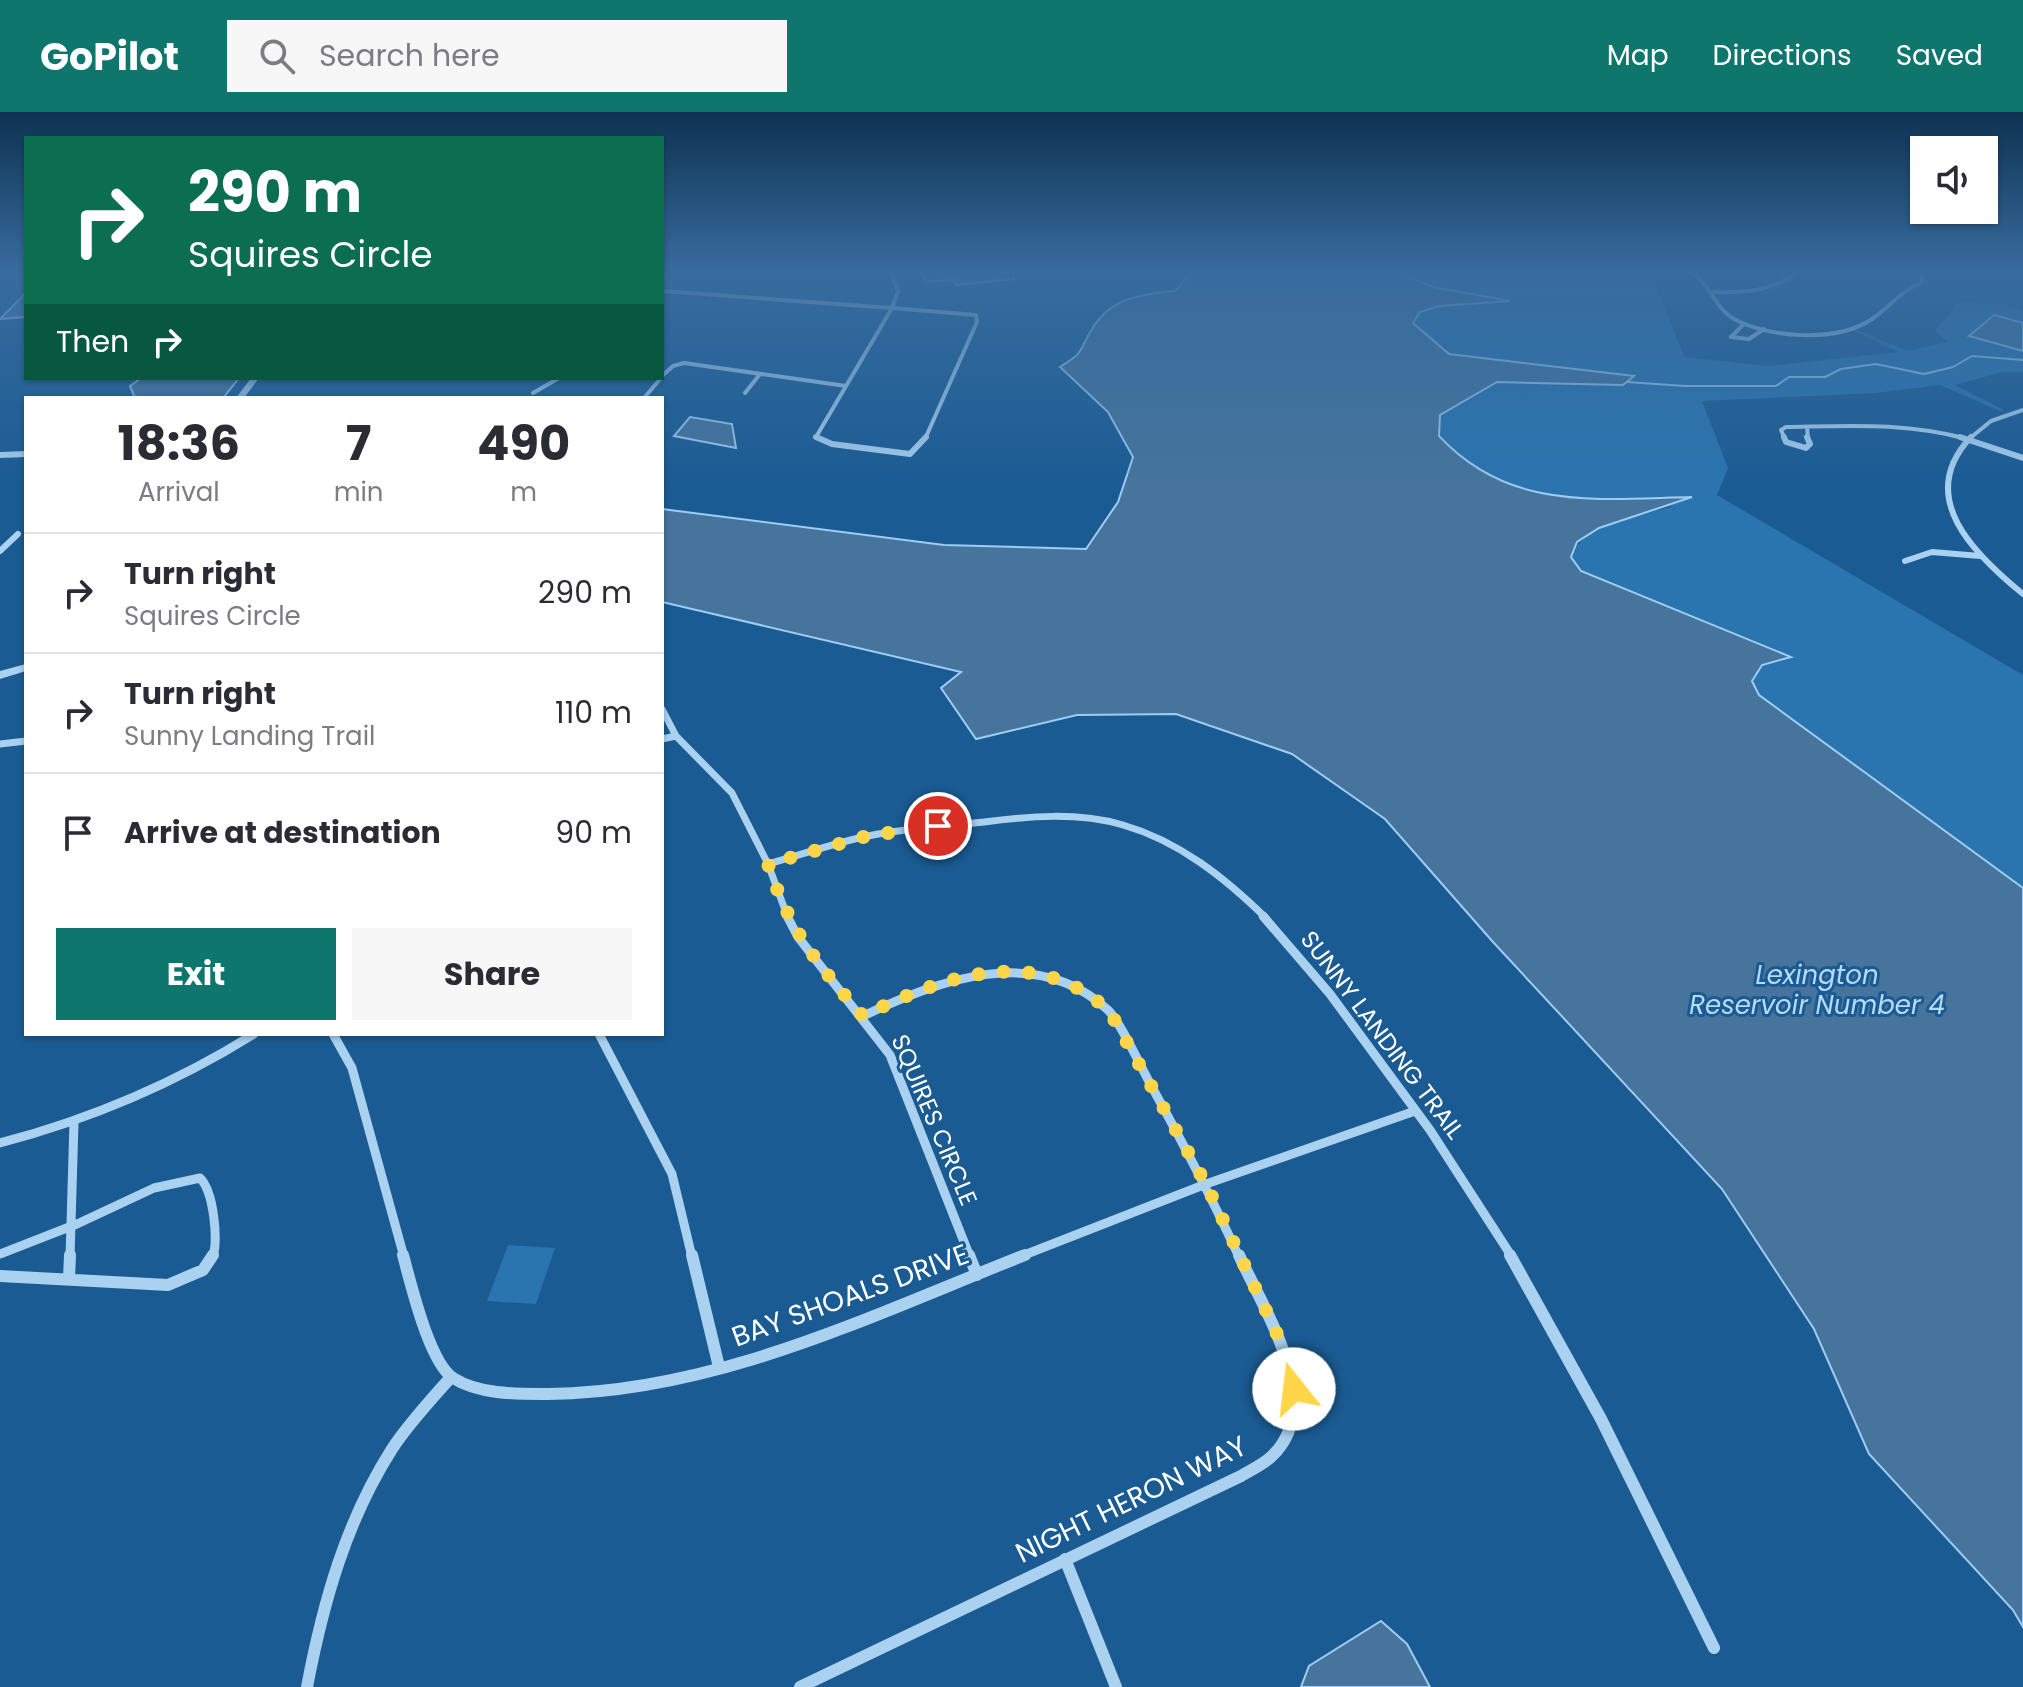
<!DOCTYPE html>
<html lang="en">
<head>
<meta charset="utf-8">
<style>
  :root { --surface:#fff; --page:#f7f7f7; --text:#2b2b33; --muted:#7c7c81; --line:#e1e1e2; --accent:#0f766e }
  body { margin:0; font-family:Poppins,sans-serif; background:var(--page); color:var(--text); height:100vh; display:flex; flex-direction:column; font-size:30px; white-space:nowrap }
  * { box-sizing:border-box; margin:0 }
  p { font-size:26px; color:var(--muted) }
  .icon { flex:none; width:44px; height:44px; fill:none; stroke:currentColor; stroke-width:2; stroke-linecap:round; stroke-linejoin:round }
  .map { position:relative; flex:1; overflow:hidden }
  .panel { position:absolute; left:24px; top:284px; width:640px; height:640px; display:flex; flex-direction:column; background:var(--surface); border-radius:0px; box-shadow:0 2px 6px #0004 }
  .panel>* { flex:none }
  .guide { position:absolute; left:24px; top:24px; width:640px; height:244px; border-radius:0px; box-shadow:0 2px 6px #0004; background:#0b6e4f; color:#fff; overflow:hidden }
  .controls { position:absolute; left:1910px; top:24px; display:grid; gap:16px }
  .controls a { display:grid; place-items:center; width:88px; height:88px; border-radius:0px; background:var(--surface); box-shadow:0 2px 6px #0004; font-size:40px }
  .pin { position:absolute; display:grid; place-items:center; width:68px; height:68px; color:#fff; margin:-34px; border:4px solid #fff; border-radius:50%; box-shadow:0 2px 8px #0007 }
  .me { position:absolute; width:88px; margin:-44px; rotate:344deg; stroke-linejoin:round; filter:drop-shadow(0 0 6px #0008) }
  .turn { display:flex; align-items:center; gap:28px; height:168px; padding:0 32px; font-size:36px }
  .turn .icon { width:104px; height:104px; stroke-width:2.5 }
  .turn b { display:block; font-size:56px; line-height:68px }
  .then { display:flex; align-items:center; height:76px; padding:0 32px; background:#0003; gap:16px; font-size:30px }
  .eta { display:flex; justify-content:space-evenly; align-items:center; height:136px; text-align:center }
  .eta b { font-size:48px; font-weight:700; line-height:56px }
  .primary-button { display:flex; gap:16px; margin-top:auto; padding:16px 32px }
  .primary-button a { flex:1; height:92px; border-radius:0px; background:var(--accent); color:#fff; font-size:32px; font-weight:700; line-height:92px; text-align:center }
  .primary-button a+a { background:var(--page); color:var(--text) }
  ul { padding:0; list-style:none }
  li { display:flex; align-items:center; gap:24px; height:120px; padding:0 32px; border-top:2px solid var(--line) }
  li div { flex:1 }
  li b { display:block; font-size:30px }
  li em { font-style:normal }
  header { display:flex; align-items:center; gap:48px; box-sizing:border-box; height:112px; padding:0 40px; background:var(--accent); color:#fff }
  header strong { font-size:38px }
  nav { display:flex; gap:44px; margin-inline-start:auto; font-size:28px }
  .search { width:560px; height:72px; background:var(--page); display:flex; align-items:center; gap:20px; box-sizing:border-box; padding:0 28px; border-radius:0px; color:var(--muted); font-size:30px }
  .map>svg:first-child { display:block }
  .green { fill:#2a74af }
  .water { fill:#46749c; stroke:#9dcdf2; stroke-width:2 }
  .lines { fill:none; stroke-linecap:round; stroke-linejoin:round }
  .stream { stroke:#9dcdf2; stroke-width:2 }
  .building { fill:#4385ba; stroke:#d1e8fb; stroke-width:2 }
  .minor-far4 { stroke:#aad1ef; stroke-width:4 }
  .minor-far3 { stroke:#aad1ef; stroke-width:6 }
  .minor-far2 { stroke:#aad1ef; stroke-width:7 }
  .minor-far1 { stroke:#aad1ef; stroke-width:9 }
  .minor { stroke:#aad1ef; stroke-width:12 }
  .tertiary { fill:#aad1ef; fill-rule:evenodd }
  .route { stroke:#ffd54a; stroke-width:14; stroke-dasharray:0 25.2 }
  .labels { text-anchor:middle; stroke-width:6; stroke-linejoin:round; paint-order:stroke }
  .street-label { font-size:24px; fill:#fff; stroke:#1a5b93 }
  .water-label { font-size:26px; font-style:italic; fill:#b7daf6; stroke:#1a5b93 }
  .near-street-label { font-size:28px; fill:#fff; stroke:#1a5b93 }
</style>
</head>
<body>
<header>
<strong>GoPilot</strong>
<div class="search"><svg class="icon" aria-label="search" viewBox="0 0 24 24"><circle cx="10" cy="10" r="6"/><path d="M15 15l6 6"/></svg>Search here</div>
<nav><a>Map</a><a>Directions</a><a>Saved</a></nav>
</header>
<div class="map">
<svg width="2023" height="1575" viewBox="0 0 2023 1575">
  <rect width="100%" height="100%" fill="#1a5b93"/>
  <path class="green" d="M1396,159h215l43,9 30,77 84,9 131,-14 -46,-22h4l50,21 40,-9 -12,-12 16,-17 5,-11 48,2 19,7v61h-21l-47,13 49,25 -4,1 -60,-26 -65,8 -173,8 26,67 -11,27 306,180v213l-264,-193 -7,-14 10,-16 28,-9 -210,-85 -9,-14c14,-37 67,-40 102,-51 -88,-6 -168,-1 -234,-70v-21l58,-33 126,3 10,-9 -184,-22 -36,-31 7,-11 19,-6 64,-5 -70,-14z
    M508,1133l47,3 -19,56 -49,-3z"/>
  <path class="water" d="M1193,159h203l37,16 77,14 -71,5 -19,6 -7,11 36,31 185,22 -11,9 -126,-3 -57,33 -1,21c71,76 159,63 253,61l-93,31 -22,14 -6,15 10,14 210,86 -29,8 -10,16 7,14 264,193v739l-10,-17 -144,-156 -55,-125 -92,-140 -229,-247 -108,-123 -93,-65 -116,-40 -99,1 -101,24 -35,-51 20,-16 -299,-70v-93l282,36 142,4 32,-47 15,-45 -25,-45 -48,-45c27,-17 17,-14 32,-38 18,-31 50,-35 83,-38z
    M1994,203l29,8v28l-54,-15z
    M141,266h98l-16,20h-88l-5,-12z
    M690,305l42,7 4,24 -62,-12z
    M1381,1509l26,23 23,43h-129l8,-21z"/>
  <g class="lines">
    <path class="stream" d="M1627,270l58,4h91l13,-9h36l16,-8 35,-5 48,10 29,-7 19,-11 51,4"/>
  </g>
  <path class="building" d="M920,159h94v8l-57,6 -4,-5 -27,2z
    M26,181v24l-26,2z"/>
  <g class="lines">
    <path class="minor-far4" d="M891,159l7,20 -6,17
      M1688,159c24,12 25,36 46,48 35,19 103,24 138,0 18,-12 28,-28 49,-36l2,-5 -4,-7
      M662,166l7,-7
      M662,179l230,17
      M1714,180c33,1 58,-1 85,-21
      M892,196l84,7 1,7 -52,117
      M1744,212l-13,13 18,2 15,-10
      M662,264l11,-10 11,-3 162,23
      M533,281l26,-15
      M745,281l15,-19
      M644,286l17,-20
      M1807,315l1,12
      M820,327l-4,-2 76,-129
      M1785,327l-4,-9 5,-3c62,-1 120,-5 181,12
      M1969,327l22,-18 32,-11"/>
    <path class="minor-far3" d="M816,325l16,7 78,10 16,-17
      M1784,325l2,5 20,6 4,-4 -3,-7
      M1960,325l63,21
      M1971,325c-57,60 4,118 52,157
      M0,343l26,-1
      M0,439l18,-17
      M1905,449l27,-9 48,4"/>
    <path class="minor-far2" d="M662,597l14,27 56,57 36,71 20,54
      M662,627l14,-3
      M0,632l26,-3
      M768,752c33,-9 66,-21 100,-28 38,-8 77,-10 116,-14 46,-6 94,-10 139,3 56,16 102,53 143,93"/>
    <path class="minor-far1" d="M787,804l11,21 92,118 80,202
      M1263,804l67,78 100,136 82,127
      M863,904c76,-36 173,-73 245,-6 14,14 34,60 45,79 31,56 60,111 86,168
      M333,922l19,34 52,189
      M599,922l73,140 20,83
      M0,1031c91,-24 174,-59 254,-109
      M0,1142l77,-30 77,-36 46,-10c14,14 18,61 13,79
      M70,1145l4,-135
      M1019,1145l187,-73 209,-73"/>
    <path class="minor" d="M403,1143c8,29 26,107 50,123 27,17 65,16 95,16 169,-2 322,-78 477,-139
      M692,1143l27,112
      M969,1143l8,20
      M1510,1143l91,164 113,229
      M0,1164l168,9 35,-15 10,-15
      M69,1166l1,-23
      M1065,1447l51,128
      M307,1575c16,-84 39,-166 85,-238 17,-26 39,-49 59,-72
      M800,1575l441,-211c10,-6 23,-12 31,-20 55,-52 -9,-147 -33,-201"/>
    <path class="tertiary" d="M251,266h8l-15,20h-8z
      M26,552v7l-26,8v-8z"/>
  </g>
  <linearGradient id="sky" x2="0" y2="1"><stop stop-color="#0e3251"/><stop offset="0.42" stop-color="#386c9e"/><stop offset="1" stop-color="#386c9e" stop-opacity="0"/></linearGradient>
  <rect width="2023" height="380" fill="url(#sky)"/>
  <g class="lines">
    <path class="route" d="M938,714l-71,10 -99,28c22,67 49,100 95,152 81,-40 173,-74 247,-4l96,172 72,152 14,37 2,16"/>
  </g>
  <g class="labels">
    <g class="street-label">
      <text transform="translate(1382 923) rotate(53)" y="8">SUNNY LANDING TRAIL</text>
      <text transform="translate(934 1008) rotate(67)" y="8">SQUIRES CIRCLE</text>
    </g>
    <g class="water-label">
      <text x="1817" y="872">Lexington<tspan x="1817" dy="30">Reservoir Number 4</tspan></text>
    </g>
    <g class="near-street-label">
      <text transform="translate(850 1183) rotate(-20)" y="10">BAY SHOALS DRIVE</text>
      <text transform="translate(1131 1387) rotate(-26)" y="10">NIGHT HERON WAY</text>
    </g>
  </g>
</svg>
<div class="controls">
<a><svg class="icon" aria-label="sound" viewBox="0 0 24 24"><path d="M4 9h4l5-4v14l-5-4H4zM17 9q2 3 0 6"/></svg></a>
</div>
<div class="pin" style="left:938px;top:714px;background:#d93025"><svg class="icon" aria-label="arrive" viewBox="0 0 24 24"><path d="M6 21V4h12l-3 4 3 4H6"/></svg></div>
<svg class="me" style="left:1294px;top:1277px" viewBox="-20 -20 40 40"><circle r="19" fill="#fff"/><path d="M0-13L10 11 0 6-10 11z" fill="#ffd54a"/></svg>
<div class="guide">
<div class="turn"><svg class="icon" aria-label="right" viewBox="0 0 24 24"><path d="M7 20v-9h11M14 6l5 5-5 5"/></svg><div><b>290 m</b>Squires Circle</div></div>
<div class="then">Then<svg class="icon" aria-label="right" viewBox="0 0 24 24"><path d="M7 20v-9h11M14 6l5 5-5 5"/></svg></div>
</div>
<section class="panel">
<div class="eta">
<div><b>18:36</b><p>Arrival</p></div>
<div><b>7</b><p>min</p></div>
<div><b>490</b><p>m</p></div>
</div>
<ul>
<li><svg class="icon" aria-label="right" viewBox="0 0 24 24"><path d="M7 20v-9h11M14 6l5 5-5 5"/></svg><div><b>Turn right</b><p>Squires Circle</p></div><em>290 m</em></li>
<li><svg class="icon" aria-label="right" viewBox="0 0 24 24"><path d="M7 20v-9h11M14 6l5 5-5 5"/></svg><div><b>Turn right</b><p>Sunny Landing Trail</p></div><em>110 m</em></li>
<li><svg class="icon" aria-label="arrive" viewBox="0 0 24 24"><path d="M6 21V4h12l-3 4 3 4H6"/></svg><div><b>Arrive at destination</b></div><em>90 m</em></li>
</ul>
<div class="primary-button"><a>Exit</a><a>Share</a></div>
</section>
</div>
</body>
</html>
